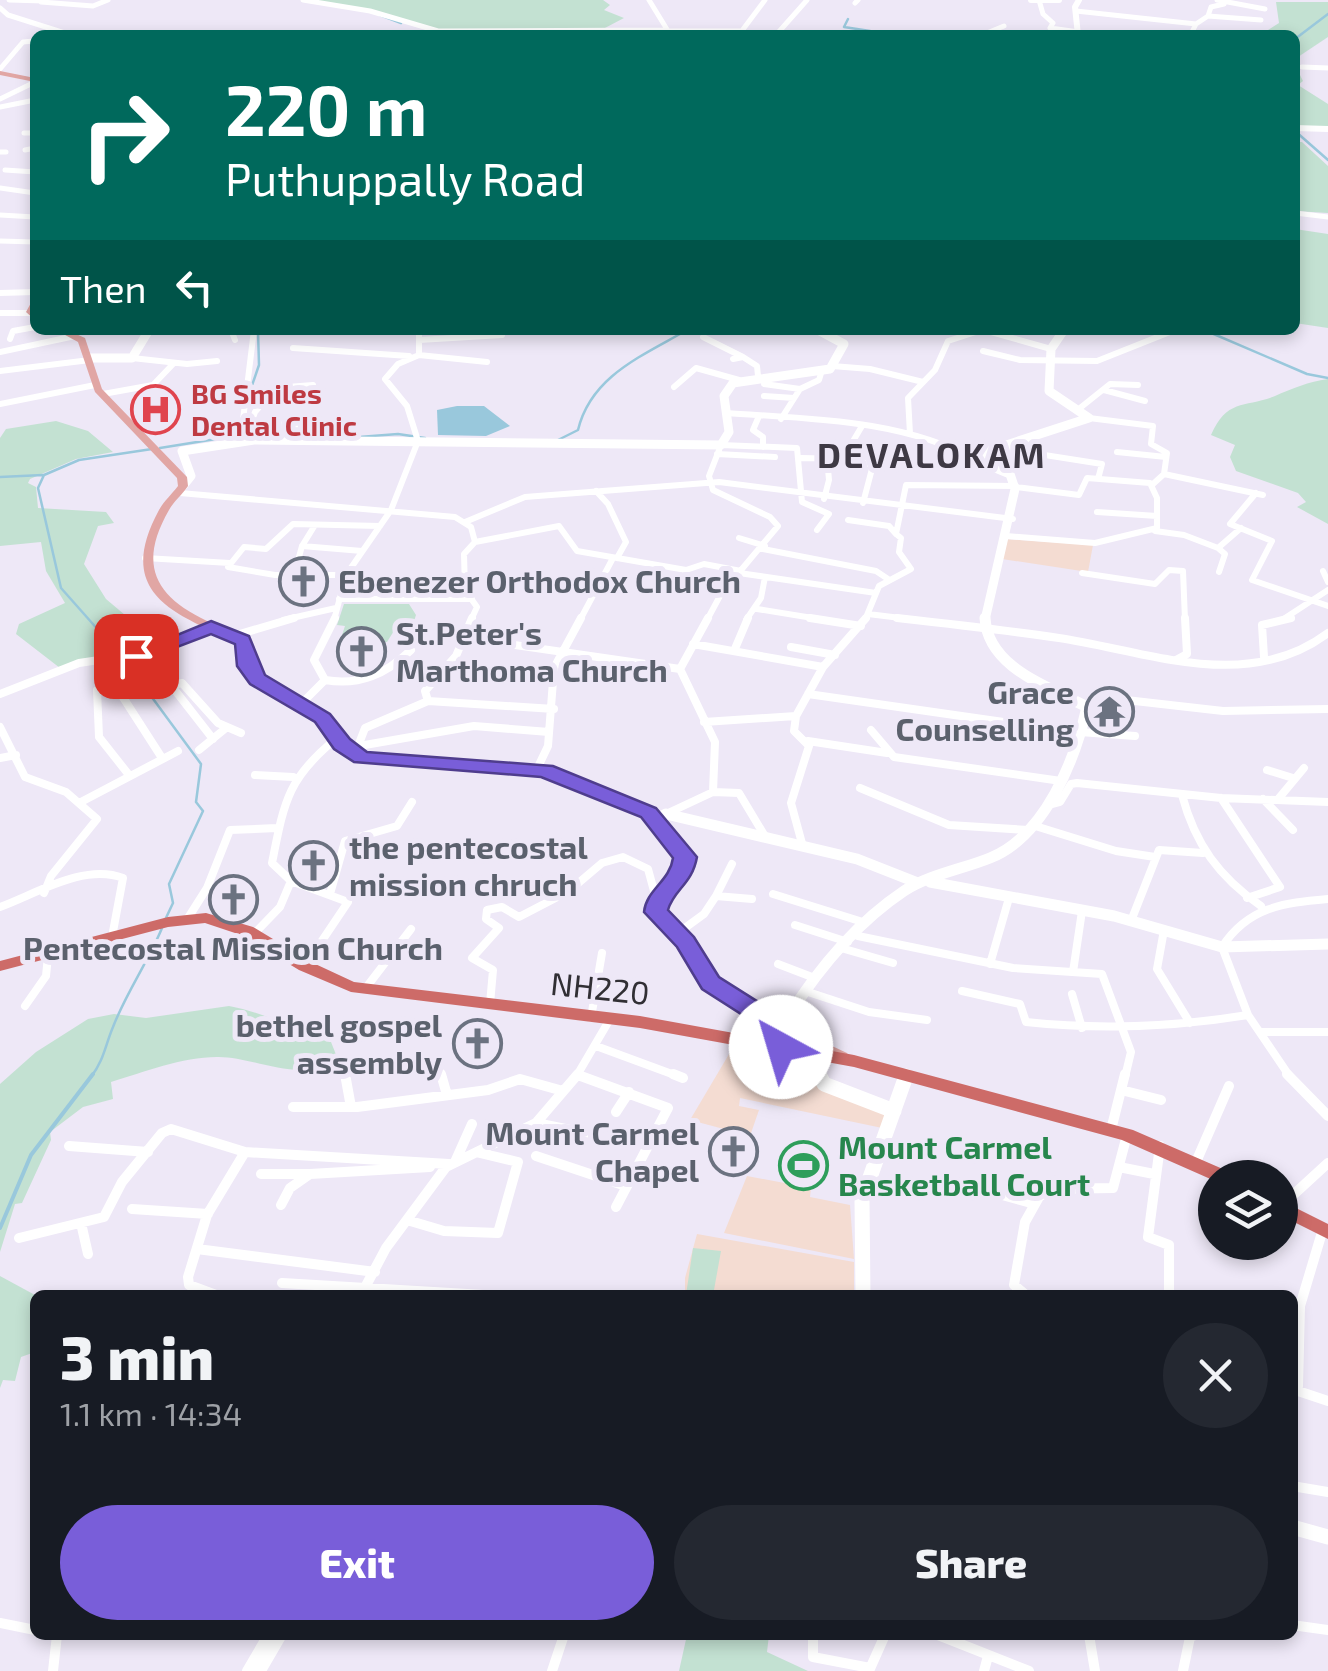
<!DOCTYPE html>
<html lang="en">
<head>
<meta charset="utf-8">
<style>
  :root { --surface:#171b24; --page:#242831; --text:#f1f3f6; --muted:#9ea1a6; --accent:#795ed9 }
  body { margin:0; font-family:"Exo 2",sans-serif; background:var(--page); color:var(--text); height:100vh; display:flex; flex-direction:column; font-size:38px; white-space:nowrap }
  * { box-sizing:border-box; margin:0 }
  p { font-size:32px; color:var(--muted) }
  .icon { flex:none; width:55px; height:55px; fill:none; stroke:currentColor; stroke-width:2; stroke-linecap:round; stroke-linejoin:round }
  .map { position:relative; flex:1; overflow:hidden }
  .panel { position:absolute; left:30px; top:1290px; width:1268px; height:350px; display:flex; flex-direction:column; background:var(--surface); border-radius:15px; box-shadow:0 5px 15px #0003 }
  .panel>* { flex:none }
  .top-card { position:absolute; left:30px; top:30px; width:1270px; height:305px; border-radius:15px; box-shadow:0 5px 15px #0003; background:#00695c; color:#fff; overflow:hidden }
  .fabs { position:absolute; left:1198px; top:1160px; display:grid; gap:20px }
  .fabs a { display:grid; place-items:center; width:100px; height:100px; border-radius:50%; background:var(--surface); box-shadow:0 5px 15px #0003; font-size:50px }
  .pin { position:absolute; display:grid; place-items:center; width:85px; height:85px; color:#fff; margin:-42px; border-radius:20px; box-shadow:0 5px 15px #0006 }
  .me { position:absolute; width:110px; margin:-55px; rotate:321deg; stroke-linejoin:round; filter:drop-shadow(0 0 8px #0008) }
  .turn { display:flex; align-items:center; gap:35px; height:210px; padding:0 30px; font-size:45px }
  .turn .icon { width:130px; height:130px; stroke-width:2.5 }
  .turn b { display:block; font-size:70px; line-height:85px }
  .then { display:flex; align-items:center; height:95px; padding:0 30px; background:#0003; gap:20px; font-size:38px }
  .round { display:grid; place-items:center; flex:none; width:105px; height:105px; border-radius:52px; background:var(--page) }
  .head { display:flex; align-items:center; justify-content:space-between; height:170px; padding:0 30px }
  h1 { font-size:60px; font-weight:800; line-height:75px }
  .primary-button { display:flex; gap:20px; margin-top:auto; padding:20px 30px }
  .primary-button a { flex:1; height:115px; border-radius:60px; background:var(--accent); color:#fff; font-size:40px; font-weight:800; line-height:115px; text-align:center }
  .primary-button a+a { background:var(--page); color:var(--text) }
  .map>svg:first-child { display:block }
  .education { fill:#f4dcd2 }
  .green { fill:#c3e1d2 }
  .water { fill:#99c8dc }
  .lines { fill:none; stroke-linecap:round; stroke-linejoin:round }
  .stream-far1 { stroke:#99c8dc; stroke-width:2.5 }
  .stream { stroke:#99c8dc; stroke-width:4 }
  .street-far3 { stroke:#fff; stroke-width:5 }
  .street-far2 { stroke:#fff; stroke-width:6 }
  .street-far1 { stroke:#fff; stroke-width:8 }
  .street { stroke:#fff; stroke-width:10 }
  .secondary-far3 { stroke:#fff; stroke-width:6 }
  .secondary-far2 { stroke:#fff; stroke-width:9 }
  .secondary-far1 { stroke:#fff; stroke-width:11 }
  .secondary { stroke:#fff; stroke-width:15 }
  .primary { fill:#e1a6a4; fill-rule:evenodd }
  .highway { fill:#cd6b68; fill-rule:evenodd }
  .route { fill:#795ed9; stroke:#4f3d8d; stroke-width:2.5 }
  .labels { text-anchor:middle; stroke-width:10; stroke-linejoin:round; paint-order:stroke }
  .far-health-label { font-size:28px; font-weight:bold; fill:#be3a42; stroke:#eee8f7; text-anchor:start }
  .worship-label { font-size:32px; font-weight:bold; fill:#5b616d; stroke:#eee8f7; text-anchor:start }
  .street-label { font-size:32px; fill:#312f34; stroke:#eee8f7 }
  .leisure-label { font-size:32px; font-weight:bold; fill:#27864d; stroke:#eee8f7; text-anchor:start }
  .far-district-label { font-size:35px; font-weight:bold; letter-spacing:2.5px; fill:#3e3944; stroke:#eee8f7 }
</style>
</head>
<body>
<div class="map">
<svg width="1328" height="1671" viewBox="0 0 1328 1671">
  <rect width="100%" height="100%" fill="#eee8f7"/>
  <path class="education" d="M1005,539l88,6 -5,27 -86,-13z
    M735,1044l77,17 4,15 71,36v17l-147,-31 -1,8 20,4 -9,26 -60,-16z
    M747,1176l64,12 -1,9 40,8 4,54 -130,-26z
    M697,1234l157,28v33h-169v-17z"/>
  <path class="green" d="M307,0h296l7,5 -6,5 20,8 -21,11 -164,1 -69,-20z
    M1276,2h52v35l-33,22v-24h-35l19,-12z
    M1295,65l8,16 -5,4 30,19v23l-29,-1 -4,-5z
    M1295,142h7l26,24v47l-33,-2z
    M1295,229l33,5v94l-33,-5z
    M1328,379v145l-31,-17 9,-5 -8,-9 -62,-22 -6,-14 5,-12 -24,-10c16,-37 34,-27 64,-39 18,-8 33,-14 53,-17z
    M56,421l32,10 25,21 -37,7 -46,20 -2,4 8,4 2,21 68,4 8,11 -16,3 -14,38 22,35 38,32 -35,24 -49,13 -44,-34 3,-10 46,-21 -19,-32 -5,-29 -41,4v-108l6,-9z
    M344,604h65l7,11 -2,6 -17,5 -10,16 -47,-1 5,-15 -8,-1z
    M229,1006c37,7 67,24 102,36l6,15c-32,30 -82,-1 -120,0 -35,0 -73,15 -106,25l2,17 -30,8 -33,25 1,8 -29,63 -7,1 -15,48v-168l36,-32 52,-33 26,-5 32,4z
    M693,1248l28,3 -7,39 -9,1 -1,4h-18z
    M0,1276l35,19v57l-14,5 -6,24 -12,-1 -3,8z
    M687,1635h82l-2,17 41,19h-129z"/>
  <path class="water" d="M457,406h27l26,20 -24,10 -48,-1 -1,-25z"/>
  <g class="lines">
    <path class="stream-far1" d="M380,15l21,8
      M848,19l-4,8 26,4 -3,4
      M1295,39l33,-25
      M1295,131l33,29
      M1209,332l98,42 21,4
      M248,397l11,-32 -1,-35
      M359,437l39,-3 27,4
      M558,440l20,-10c13,-54 64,-74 109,-100
      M160,448l68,-11 98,-1
      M152,449l-73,11 -35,15 -6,13 23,100 62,70 78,106 -5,38 7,9 -34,73 4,19 -8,17
      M0,477l43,-2
      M91,1077c13,-17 14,-31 22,-50 13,-34 35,-65 49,-99"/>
    <path class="stream" d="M0,1228l31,-73 62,-81"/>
    <path class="street-far3" d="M9,0l35,1
      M303,0l67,11 68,20 229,-1
      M649,0l19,31
      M1039,0l4,14 10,9 -3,5 29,4
      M1217,0l48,9
      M41,2l52,4 15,-6
      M855,3l3,-3
      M0,8l8,7 63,20
      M1076,11l120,13 -4,8 -11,3
      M1208,16l53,4
      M1196,24l12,-8 3,-9 13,-3
      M668,31h74
      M741,32l24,-32
      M776,35l31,-35
      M982,35l22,-9
      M1302,67l26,1
      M0,69l23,-27 11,-1
      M0,99l35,-17
      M0,107l35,-7
      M24,133h11
      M25,150l10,-2
      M0,152h6
      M5,170l30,2
      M0,188l35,5
      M1295,213l33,4
      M0,215l35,2
      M0,241l35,1"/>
    <path class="street-far2" d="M0,293l35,-1
      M0,313h31
      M231,330l4,10
      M984,330l67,19
      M703,337l40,20
      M10,339l3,-8 22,-4
      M419,340l83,-5
      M293,348l116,8
      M983,351l37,9 77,1 78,-31
      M0,352l75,-16
      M419,355l68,7
      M132,358l55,6 30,-3
      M733,359l10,-2 14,9 1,10
      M832,366l38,3 53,13
      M0,371l90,-11
      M764,384l36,5 -19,30
      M674,387l22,-19 43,12
      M800,389l19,-9 3,-10
      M1104,390l41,11
      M103,394l50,-9 21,-22
      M764,396l30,2
      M0,404l95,-19
      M1080,408l30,-24 28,1
      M726,413c83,6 176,6 250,47
      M759,416l-6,14 10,7v10
      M1089,418l64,8 -2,18 16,9 -3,21 -11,10
      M251,424l46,1
      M242,428l12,-98
      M910,434l-2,-36 27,-28 13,-29 34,-11
      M245,441l10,-29 20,-24 38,-3
      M1000,448l102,16 -4,15
      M1117,452l49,5
      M717,454l58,3
      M801,458l48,1 24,6 -10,38
      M843,458l19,-32
      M1164,474l99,21
      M596,491l12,13 18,38 -9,16
      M180,493l275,24 16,10 4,15 -11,12 1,36 12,17 -6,13
      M1256,493l-26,31 42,17 -20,39 76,26
      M824,499l5,-19 -2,-22
      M1097,512l60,4
      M848,520l41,6 7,8
      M465,522l60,-25 194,-15 294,37
      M1155,531l29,4 34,13 23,-20
      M1006,536l89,7 62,-15v-30l-7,-15 -63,-5 -8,17 -63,-8
      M739,538l26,8
      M475,542l84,-16 18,25 109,19 18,-6 37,7
      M302,546l60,5
      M1218,548l7,6 -6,18
      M763,549l113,22 12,8
      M145,558l85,5
      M1323,571l5,11
      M739,573l137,20
      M1082,573l73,11 14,-14 14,1 2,49
      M294,575l8,-29 13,-21
      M346,575h-71l-47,-8 16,-20 22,2 27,-25 87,2
      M339,599h133
      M757,609l68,11
      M868,614l49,6
      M283,620l53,-12
      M334,620l12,-45 45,-65 27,-69 -11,-35 -22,-27 13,-15 21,-9v-25
      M580,620l33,-62
      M707,620l14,-26 57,-68 -8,-9 -57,-27 -4,-14 12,-31 76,3 5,54 27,12 -12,16
      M746,620l15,-22 4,-21
      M865,620l14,-34 32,-17 -12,-17 2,-14 -5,-4 10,-49 110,1
      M1282,620l46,-30"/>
    <path class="street-far1" d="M810,618l51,8
      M897,618c54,6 108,12 162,20 88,13 188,56 269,-5
      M233,636l61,-18
      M467,638l213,31
      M693,644l130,23
      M791,647l44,8
      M734,651l14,-33
      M146,653l67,86
      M1264,657l-2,-32 29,-7
      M1176,660l11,-6 -2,-36
      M325,680c35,6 61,-6 86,-30
      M168,686l14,-3 36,40 23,10
      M0,694l79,-31 67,-10 65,-26
      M808,694l272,39
      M428,701l126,8
      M301,704l24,-24 -11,-20 21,-42
      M1087,707l39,-7 97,11 105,-2
      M796,716l-2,15 15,15 -18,57 12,44
      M704,722l92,-6 27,-49 43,-49
      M0,727l25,50 41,15 31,27 -46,57 -7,17
      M871,730l23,27 167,24
      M1080,732l55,4
      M808,741l79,12
      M359,746l115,-20 75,6
      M199,750l27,-22
      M355,754l10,-26 63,-27 -3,-10 31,-35 16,-38
      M0,758l16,-3
      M537,769l11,-23 6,-78 27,-50
      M1267,770l26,8
      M129,775l-30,-38 -2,-47 20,-2 45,70
      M255,775l38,2
      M860,788l89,37 79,5
      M713,792l26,1 27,45
      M1182,795c13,49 37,82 79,111
      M1221,798l59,89 -33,11
      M1279,798l25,-30
      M1263,799l30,31
      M79,803l99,-52
      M1049,805l11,-3 11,-18 6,-1 144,15 107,4
      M666,814l47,-22 2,-50 -35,-73 28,-51
      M1032,825l84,26 39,6
      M732,864l-16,32 36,3
      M291,881l57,21 -43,64
      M330,894l15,-53 52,-15 15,-24
      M773,894l93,29
      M0,907c36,-13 84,-44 123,-29l-11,59
      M188,918l19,-30 23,-58 47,-2
      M1131,921l28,-71 44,3
      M795,925l53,17
      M1164,930l-7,39 33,54
      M678,933l26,-19 12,-18
      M253,935l27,-28 11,-26 -19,-18c12,-60 15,-85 65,-125
      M858,936l155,32 89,6 29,78 -6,25
      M841,948l52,15
      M778,964l34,13
      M990,964l19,-66
      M1073,972l9,-61
      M365,989l46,-60
      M805,991l64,21 58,8
      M962,991l58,13 6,18c75,8 148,5 222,-7
      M1072,994l10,34
      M490,1004l3,-34 -21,-12 27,-30 -13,-9 1,-9 15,-3 17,10 50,-26 33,-28 21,-6 25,12 9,33
      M25,1006l21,-30 2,-20
      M591,1018l11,-65
      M1260,1032h68
      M596,1046l84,31
      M343,1062l3,15
      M441,1073l1,4
      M578,1075l5,2
      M576,1077l34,-58
      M1290,1077l-42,-62 -26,-68c26,-40 61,-44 106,-48"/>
    <path class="street" d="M345,1074l6,33
      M441,1074l6,21
      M673,1074l10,4
      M1287,1074l41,42
      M578,1075l90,33 -52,99
      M1121,1090l40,10
      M293,1107h64l131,-17 32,-11 43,12
      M616,1112l13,-20
      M536,1123l49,10
      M1111,1130l14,-56
      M69,1146l79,6
      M1160,1146l-12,91 21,8v50
      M536,1156l90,30
      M455,1162l17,-38
      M1196,1162l33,-76
      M1119,1167l35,7
      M261,1174h49
      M995,1193l36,10
      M281,1205l9,-17 20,-14 120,-7
      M1280,1207l48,-44
      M132,1209l76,5
      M407,1220l37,11 54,2 20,-71 -38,-9
      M81,1223l7,31
      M19,1238l85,-21 18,-35 40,-49 9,-4 74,23 204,12
      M197,1249l178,23
      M282,1283l202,12
      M216,1295l-27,-10 -1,-8 19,-62 38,-63
      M361,1295l25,-47 60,-81 90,-44 42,-49
      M1026,1295l-12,-10 11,-63 14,-25 11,-8 63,-1 14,-53
      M1295,1390l33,11
      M1292,1393l6,-7 2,-80 23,-77
      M1292,1486l36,6
      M0,1623l35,7
      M1292,1625l36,5
      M813,1635v22l57,11
      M938,1635l91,36
      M1089,1635l6,36
      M1203,1635h17
      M53,1671l4,-36
      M247,1671l21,-36
      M552,1671l12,-36
      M869,1671l16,-36
      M984,1671l4,-15
      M1183,1671l7,-34 5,-2"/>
    <path class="secondary-far3" d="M1031,0h28
      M1078,35l-3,-28 4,-7
      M1295,128l33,1"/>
    <path class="secondary-far2" d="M89,358h43l17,-28
      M183,486l8,-10 -9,-25 72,-11 467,5 8,-13 -5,-36 9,-13 97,-14 14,-25 -26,-14
      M985,620l30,-131 -5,-15 -34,-14 15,-10 98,-32 -40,-27 2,-42 13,-19"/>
    <path class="secondary-far1" d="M658,819l8,-5 191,45 61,24
      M930,882l184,34 108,31 106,-3
      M781,1028c31,-51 72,-103 123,-137 24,-16 59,-22 86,-33 55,-22 85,-98 97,-151 -39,-21 -99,-39 -102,-89
      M818,1054l2,23"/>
    <path class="secondary" d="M819,1074l5,10 70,27
      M863,1295l-1,-95 44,-124
      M1292,1527l36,10
      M258,1671l21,-36"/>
    <path class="primary" d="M0,71l35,7v4l-35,-7z
      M35,300v20l-9,-8 6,-11z
      M56,330h11l18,8 17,51 85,88 1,9c-6,9 -14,15 -19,24 -31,54 -15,86 38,111 12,5 33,10 41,20 8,10 4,25 14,35 17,20 46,23 66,40 14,12 21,28 37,39l195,15 102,46 24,30 6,22 -29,35v8l20,19 33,50 11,9 47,30 73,34 2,3 -2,3h-10l-73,-34 -47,-30 -11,-9 -33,-50 -24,-24 3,-13 27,-31 -5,-21 -20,-25 -100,-46 -196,-15 -13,-9 -26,-32 -61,-34 -12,-14 -8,-30c-65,-28 -124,-49 -79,-132 5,-9 13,-16 19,-24l-1,-8 -82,-86 -17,-50z"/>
    <path class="highway" d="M206,913l47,14 58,35 43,20 286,34 214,39 279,75 99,43 3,5h-20v3l-93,-41 -268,-73 -214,-39 -289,-36 -52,-22 -58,-35 -36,-12 -37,4 -168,44v-10l168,-44z
      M1280,1200l48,24v15l-48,-24z"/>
  </g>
  <path class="route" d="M211,621l38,15 16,39 65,39 20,25 17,13 186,14 103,42 41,49c-5,28 -23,32 -29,53l26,27 25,40 71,45 4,6 -4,25h-18l-3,-21 -67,-43 -25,-42 -33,-35c2,-22 26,-31 29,-54l-32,-41 -100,-40 -187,-15 -20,-13 -19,-27 -65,-38 -13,-18 -2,-22 -24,-10 -68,26 -17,-4z"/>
  <defs>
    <symbol id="hospital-ring" viewBox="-11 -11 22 22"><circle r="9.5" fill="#eee8f7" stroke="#e0444e" stroke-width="1.5"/><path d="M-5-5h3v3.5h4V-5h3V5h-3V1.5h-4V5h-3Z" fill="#e0444e"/></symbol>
    <symbol id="church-ring" viewBox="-11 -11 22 22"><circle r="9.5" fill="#eee8f7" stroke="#6b7280" stroke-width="1.5"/><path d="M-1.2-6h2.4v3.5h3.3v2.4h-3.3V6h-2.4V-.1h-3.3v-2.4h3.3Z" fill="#6b7280"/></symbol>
    <symbol id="temple-ring" viewBox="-11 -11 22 22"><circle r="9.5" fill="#eee8f7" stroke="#6b7280" stroke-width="1.5"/><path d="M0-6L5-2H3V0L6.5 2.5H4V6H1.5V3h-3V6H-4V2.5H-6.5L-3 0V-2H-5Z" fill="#6b7280"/></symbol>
    <symbol id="stadium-ring" viewBox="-11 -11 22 22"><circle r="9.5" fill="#eee8f7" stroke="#2e9e5b" stroke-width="1.5"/><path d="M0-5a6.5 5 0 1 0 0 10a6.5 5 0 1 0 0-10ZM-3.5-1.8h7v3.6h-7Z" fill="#2e9e5b"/></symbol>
  </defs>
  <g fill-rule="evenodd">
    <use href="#hospital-ring" x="128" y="382" width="55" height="55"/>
    <use href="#church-ring" x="276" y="554" width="55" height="55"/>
    <use href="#church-ring" x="334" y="624" width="55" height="55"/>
    <use href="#temple-ring" x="1082" y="684" width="55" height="55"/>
    <use href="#church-ring" x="286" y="838" width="55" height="55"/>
    <use href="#church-ring" x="206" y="872" width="55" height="55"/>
    <use href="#church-ring" x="450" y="1016" width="55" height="55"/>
    <use href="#church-ring" x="706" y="1124" width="55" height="55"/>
    <use href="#stadium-ring" x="776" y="1138" width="55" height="55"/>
  </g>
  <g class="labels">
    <g class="far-health-label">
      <text x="191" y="404">BG Smiles<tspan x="191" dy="32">Dental Clinic</tspan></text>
    </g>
    <g class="worship-label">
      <text x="338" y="593">Ebenezer Orthodox Church</text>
      <text x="396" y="645">St.Peter's<tspan x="396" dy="37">Marthoma Church</tspan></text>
      <text x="1074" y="704" text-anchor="end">Grace<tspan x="1074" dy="37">Counselling</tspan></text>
      <text x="349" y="859">the pentecostal<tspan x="349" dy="37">mission chruch</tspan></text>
      <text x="233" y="960" text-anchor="middle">Pentecostal Mission Church</text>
      <text x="442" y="1037" text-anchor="end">bethel gospel<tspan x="442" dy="37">assembly</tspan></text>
      <text x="699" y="1145" text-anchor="end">Mount Carmel<tspan x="699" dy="37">Chapel</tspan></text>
    </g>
    <g class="street-label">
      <text transform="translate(600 989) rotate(6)" y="11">NH220</text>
    </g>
    <g class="leisure-label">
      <text x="838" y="1159">Mount Carmel<tspan x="838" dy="37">Basketball Court</tspan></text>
    </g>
    <g class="far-district-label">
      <text x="932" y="468">DEVALOKAM</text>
    </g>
  </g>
</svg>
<div class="fabs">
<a><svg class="icon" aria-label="layers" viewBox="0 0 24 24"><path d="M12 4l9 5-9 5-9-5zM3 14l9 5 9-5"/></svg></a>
</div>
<div class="pin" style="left:136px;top:656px;background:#d93025"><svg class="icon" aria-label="arrive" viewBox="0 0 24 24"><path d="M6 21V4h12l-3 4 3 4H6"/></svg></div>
<svg class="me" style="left:781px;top:1047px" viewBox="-20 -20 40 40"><circle r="19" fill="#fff"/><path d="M0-13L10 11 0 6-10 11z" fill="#795ed9"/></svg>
<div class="top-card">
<div class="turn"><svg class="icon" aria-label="right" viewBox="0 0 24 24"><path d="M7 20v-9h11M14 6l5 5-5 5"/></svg><div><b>220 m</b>Puthuppally Road</div></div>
<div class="then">Then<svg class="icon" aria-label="left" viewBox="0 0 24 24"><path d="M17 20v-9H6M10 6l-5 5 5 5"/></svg></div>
</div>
<section class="panel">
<div class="head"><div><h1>3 min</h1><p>1.1 km · 14:34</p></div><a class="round"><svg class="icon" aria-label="close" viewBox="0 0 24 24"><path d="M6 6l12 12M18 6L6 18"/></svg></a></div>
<div class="primary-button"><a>Exit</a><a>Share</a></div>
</section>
</div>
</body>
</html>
